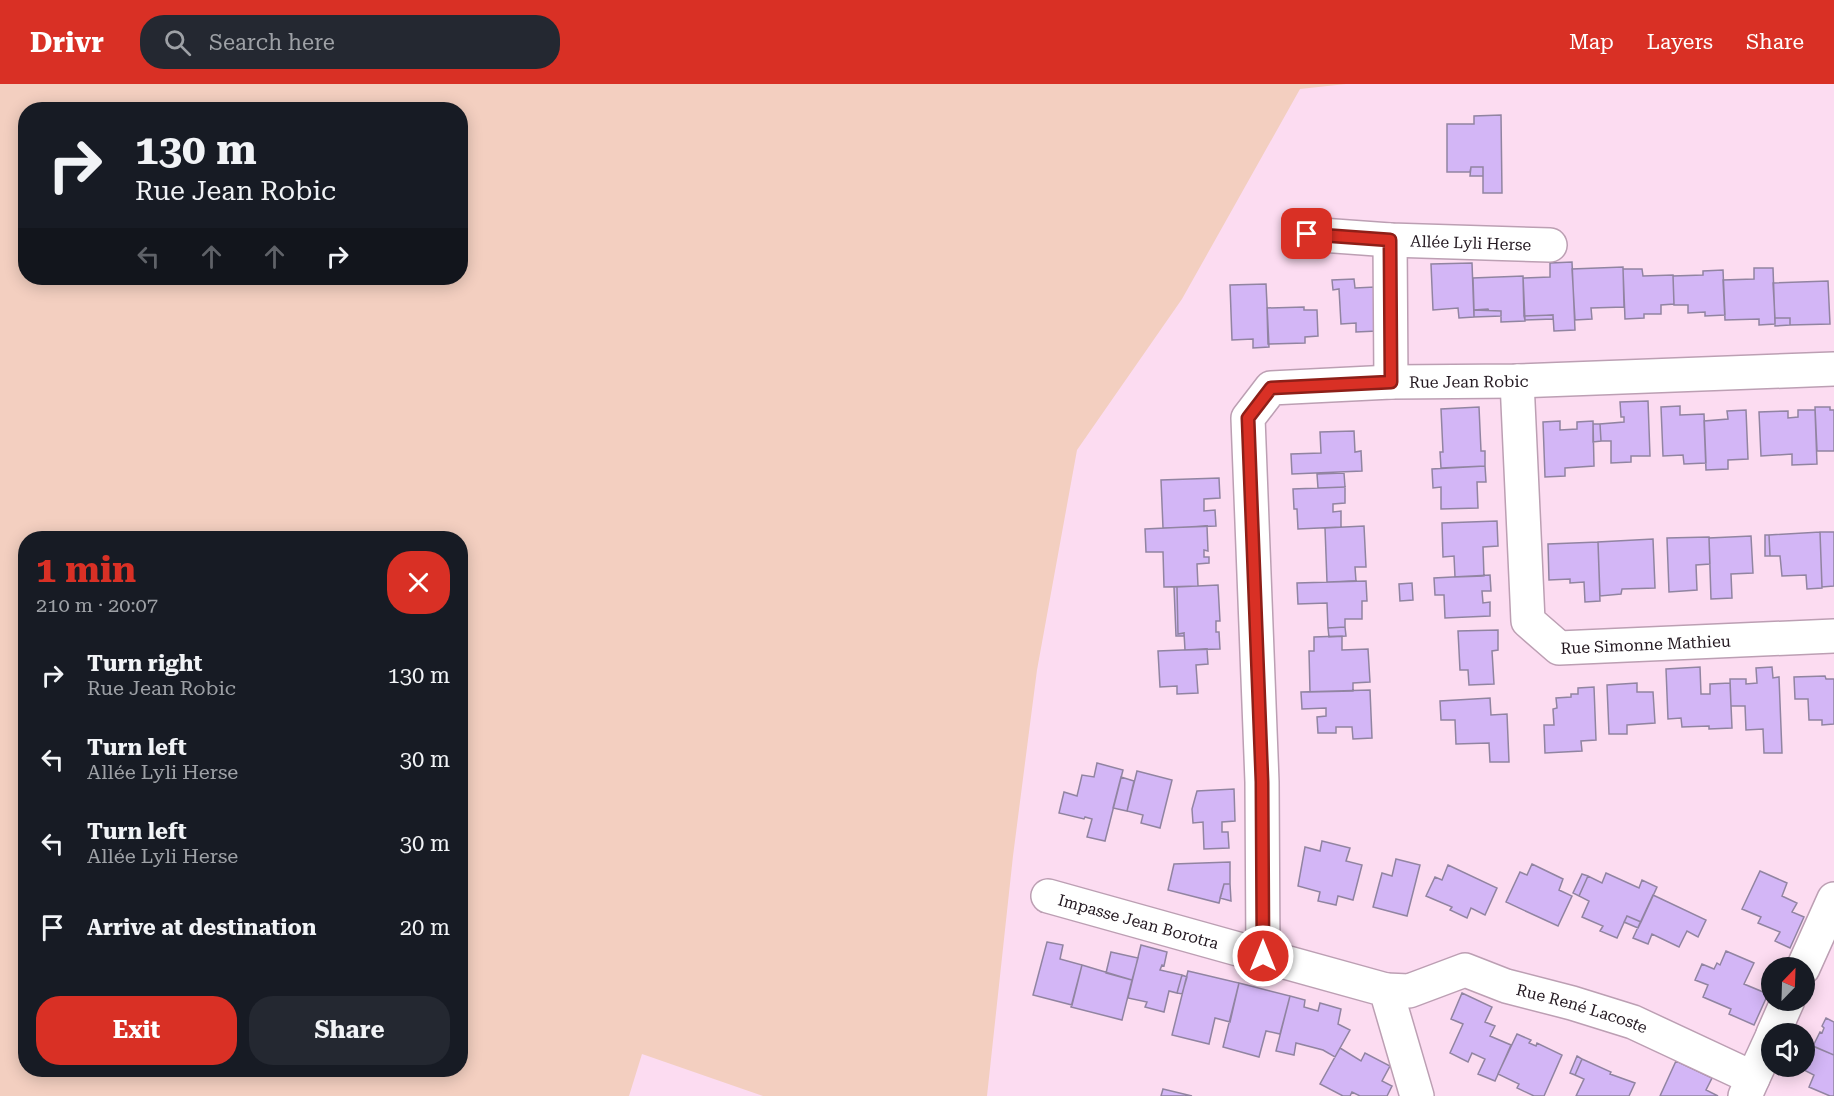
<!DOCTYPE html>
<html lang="en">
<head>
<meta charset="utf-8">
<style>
  :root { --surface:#171b24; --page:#242831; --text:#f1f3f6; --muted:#9ea1a6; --accent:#d93025 }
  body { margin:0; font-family:"Roboto Serif",serif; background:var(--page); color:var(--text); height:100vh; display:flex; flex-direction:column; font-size:22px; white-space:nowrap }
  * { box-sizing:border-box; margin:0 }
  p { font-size:20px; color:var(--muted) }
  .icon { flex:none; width:33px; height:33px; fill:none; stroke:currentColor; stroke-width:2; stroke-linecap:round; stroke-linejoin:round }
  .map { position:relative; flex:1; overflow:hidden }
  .sheet { position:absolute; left:18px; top:447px; width:450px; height:546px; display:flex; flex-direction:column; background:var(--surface); border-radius:24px; box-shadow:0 3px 15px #0003 }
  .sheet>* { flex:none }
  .top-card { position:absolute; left:18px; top:18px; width:450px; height:183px; border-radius:24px; box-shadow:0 3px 15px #0003; background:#171b24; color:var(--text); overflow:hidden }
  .needle { width:39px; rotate:23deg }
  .controls { position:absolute; left:1761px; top:873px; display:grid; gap:12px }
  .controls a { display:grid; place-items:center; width:54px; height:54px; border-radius:50%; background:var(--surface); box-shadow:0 3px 15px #0003; font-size:30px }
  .pin { position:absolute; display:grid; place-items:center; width:51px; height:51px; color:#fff; margin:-26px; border-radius:12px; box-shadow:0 3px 9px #0006 }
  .me { position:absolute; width:66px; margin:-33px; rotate:0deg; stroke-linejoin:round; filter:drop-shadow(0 0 4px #0008) }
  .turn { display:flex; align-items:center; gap:21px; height:126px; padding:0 18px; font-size:27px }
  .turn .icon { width:78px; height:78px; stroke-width:2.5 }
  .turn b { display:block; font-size:42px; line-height:51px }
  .lanes { display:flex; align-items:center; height:57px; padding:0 18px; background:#0003; justify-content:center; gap:30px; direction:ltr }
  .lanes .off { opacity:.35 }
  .round { display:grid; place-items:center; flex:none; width:63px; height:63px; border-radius:24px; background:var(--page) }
  .summary { display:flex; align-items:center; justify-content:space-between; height:102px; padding:0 18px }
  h1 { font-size:36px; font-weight:700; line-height:45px; color:var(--accent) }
  .button { display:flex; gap:12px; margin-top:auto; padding:12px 18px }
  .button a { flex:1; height:69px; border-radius:24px; background:var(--accent); color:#fff; font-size:24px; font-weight:700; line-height:69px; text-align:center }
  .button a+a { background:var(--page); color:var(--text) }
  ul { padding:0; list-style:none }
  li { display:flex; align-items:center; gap:18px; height:84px; padding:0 18px }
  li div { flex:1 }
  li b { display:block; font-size:22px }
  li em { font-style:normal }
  header { display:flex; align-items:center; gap:36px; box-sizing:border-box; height:84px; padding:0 30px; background:var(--accent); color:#fff }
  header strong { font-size:28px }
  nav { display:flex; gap:33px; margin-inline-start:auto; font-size:21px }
  .search { width:420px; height:54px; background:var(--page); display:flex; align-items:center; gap:15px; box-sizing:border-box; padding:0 21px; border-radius:24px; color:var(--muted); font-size:22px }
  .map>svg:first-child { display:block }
  .green { fill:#f3cfc0; fill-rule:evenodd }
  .building { fill:#d3b6f6; stroke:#9184a1; stroke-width:1.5 }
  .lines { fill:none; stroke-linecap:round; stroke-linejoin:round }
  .minor-casing { stroke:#bc9fb3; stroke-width:36 }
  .minor { stroke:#fff; stroke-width:33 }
  .route-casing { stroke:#8d1f18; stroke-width:15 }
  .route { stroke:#d93025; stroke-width:10 }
  .labels { text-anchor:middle; stroke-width:5; stroke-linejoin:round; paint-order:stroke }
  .street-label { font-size:16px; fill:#241921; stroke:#fdf0f8 }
</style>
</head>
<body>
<header>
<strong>Drivr</strong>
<div class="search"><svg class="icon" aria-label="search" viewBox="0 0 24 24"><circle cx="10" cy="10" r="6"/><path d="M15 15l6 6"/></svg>Search here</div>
<nav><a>Map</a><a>Layers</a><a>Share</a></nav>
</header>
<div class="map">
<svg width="1834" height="1012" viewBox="0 0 1834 1012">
  <rect width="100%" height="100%" fill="#fcdcf1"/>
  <path class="green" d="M0,0h1346l-46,5 -118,210 -105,151 -40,220 -24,186 -26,240h-224l-121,-42 -13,42h-629zM26,26h434v168h-434zM26,454h434v532h-434z"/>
  <path class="building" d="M1501,31l1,78h-19v-26h-12l-1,5h-23v-48h27v-8z
    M1471,83h12v9h-13z
    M1572,178l3,68 -21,1 -1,-16 -29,1 -1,-38 27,-1v-14z
    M1472,179l2,54 -15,1 -1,-10 -25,2 -2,-46z
    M1623,183l1,40 -33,1 1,11 -17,1 -3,-51z
    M1754,184h19l2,56 -16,1v-6l-34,1 -2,-40 31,-1z
    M1623,185h19l1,7 30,-1 1,29 -13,1v9h-17v4l-19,1z
    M1723,186l2,45 -20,1v-4l-17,1v-8h-14l-1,-29 30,-1v-4z
    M1523,192l2,45 -24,1v-11l-27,-1 -1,-32z
    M1354,195l1,9 20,-1 2,44 -21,1v-9l-15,1 -2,-35 -6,1 -1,-10z
    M1828,197l2,43 -40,1v-7h-15l-2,-35z
    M1266,200l3,63 -16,1v-9l-21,1 -2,-55z
    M1304,223v3h13l1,26 -13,1v6l-37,1 -1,-36z
    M1488,225l1,2h12v5l-27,1v-7z
    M1553,231v4l-28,1 -1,-4z
    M1775,234h15v7l-15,1z
    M1648,317l2,55h-19v6l-20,1v-22h-10l-1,-17 24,-2v-5h-3l-1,-15z
    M1680,322v9l24,-1 2,49 -22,1 -1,-9 -20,1 -2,-49z
    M1479,323l2,44h4v15l-44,2 -1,-16h3l-2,-43z
    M1815,323h15v3h4v41h-17z
    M1746,326l2,49 -20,1v9l-22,1 -2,-49 24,-2 -1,-8z
    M1798,326h17l2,54 -25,1v-11l-31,2 -2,-44 29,-1v7l10,-1z
    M1560,337v9l17,-1v-7l16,-1 1,45 -29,2v8l-20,1 -2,-55z
    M1593,340h7l1,17 -8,1z
    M1354,347l1,21 6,-1 1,20 -70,3 -1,-20 30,-1 -1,-21z
    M1485,382l1,16h-9l1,26 -37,1v-22l-8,1 -1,-19z
    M1344,389l1,14 -27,1 -1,-14z
    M1219,394l1,20 -16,1v12l11,-1 1,16 -53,2 -2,-48z
    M1345,403v16l-12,1v8l8,-1v16l-43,2 -1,-20h-3l-1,-20z
    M1497,437l1,25 -15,1 1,29 -29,1 -1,-21 -11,1 -1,-34z
    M1207,442l1,25 -4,-1v7h5v6l-12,1 1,22 -34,1 -1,-35h-17l-1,-23z
    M1364,442l2,41h-11l1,14 -29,1 -2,-54z
    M1820,448l2,56 -15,1 -1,-14 -24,1 -2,-20h-10l-1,-21z
    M1820,448h14v54l-12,1z
    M1765,451h4l1,21h-5z
    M1751,452l2,37 -22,1 1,24 -21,1 -2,-61z
    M1709,453l1,27 -14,1 1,25 -28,2 -2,-54z
    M1653,455l2,49 -33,1 -1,5 -21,2 -2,-54z
    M1598,458l2,59 -15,1 -1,-20 -14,1v-4l-21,1 -1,-36z
    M1490,491l1,16h-9l1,12 7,-1v14l-45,2 -1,-23h-9l-1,-17z
    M1366,497l1,20h-5v18h-17v8l-17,1 -1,-25 -29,1 -1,-21z
    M1412,499l1,17 -13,1 -1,-17z
    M1218,501l2,36h-4v11h3l1,17 -35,1 -1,-17 -6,1 -1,-47z
    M1174,503h3l1,47 6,-1v3h-8z
    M1345,543l1,9 -17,1 -1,-9z
    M1498,546v20l-6,1 2,33 -25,1 -1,-15h-8l-2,-39z
    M1342,552v14l26,-1 2,33 -17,1v8l-43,1 -1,-41h5v-14z
    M1207,565l1,15 -12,1 2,28 -21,1v-8l-17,1 -2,-36z
    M1700,583l1,27h9v-10l20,-1 2,45 -23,1v-3l-27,1 -1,-9 -13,1 -2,-50z
    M1772,583l1,11 6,-1 3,76h-18l-1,-24 -17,1 -1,-24h-14l-1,-27h16v5l11,-1 -1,-15z
    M1825,592l1,3h8v45l-12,1v-5h-13l-1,-21h-13l-1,-22z
    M1637,599v9h16l2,31 -28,2v9h-18l-2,-49z
    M1594,603l2,53 -15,1 1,10 -37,2 -1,-28h10l-1,-16 4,-1 -1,-10 15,-1v-3h7v-6z
    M1370,606l2,48 -19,1 -1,-12h-16v6h-18l-1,-16 9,-1v-8l-24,1 -1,-17z
    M1490,614l1,17 16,-1 2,48h-19l-1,-19 -33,1 -1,-24h-14l-1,-19z
    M1097,679l26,7 -18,71 -18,-4 5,-18 -7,-2 -1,2 -25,-6 5,-21 13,4 5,-21 12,2z
    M1137,687l35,9 -12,48 -19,-5 2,-8 -16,-4z
    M1121,693l13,4 -7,30 -14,-3z
    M1234,705l1,32 -13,1v10h6l1,16 -25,1 -1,-27 -10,1 -1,-14 5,-18z
    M1322,757l28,7 -4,13 16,4 -9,35 -15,-4 -2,9 -18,-4 2,-9 -22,-6 7,-39 15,4z
    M1396,775l24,6 -13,51 -34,-9 9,-34 10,3z
    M1230,778v22h-6l-5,19 -51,-13 6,-26z
    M1532,780l31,15 -4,11 13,6 -14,30 -52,-24 14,-30 7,3z
    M1448,781l49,23 -12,27 -14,-7 -4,10 -17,-8 2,-3 -26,-11 9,-19 7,3z
    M1760,787l27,12 -5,13 15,7 -5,9 12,5 -14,31 -15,-7 5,-9 -22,-9 3,-6 -19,-8z
    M1606,789l33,15 3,-8 15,7 -16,35 -14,-6 -10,22 -17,-7 3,-5 -21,-9 7,-16 -10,-5 9,-20 14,7z
    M1582,790l6,2 -9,20 -6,-3z
    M1224,800h6l1,17 -11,-3z
    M1653,811l53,25 -8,17 -11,-6 -8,16 -27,-13 -4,10 -15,-6z
    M1627,832l14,6 -3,6 -14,-6z
    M1047,858l16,3 -3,14 22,6 -10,40 -39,-10z
    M1141,861l26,7 -3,14 -2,-1 -2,5 22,5 -5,18 -8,-2 -5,21 -19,-5 2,-5 -19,-4z
    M1726,867l28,12 -10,21 24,10 -14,31 -25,-11 2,-5 -28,-12 5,-12 -13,-5 7,-16 12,5 3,-6 3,2z
    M1111,868l27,6 -6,22 -26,-7z
    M1082,881l50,15 -10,40 -51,-13z
    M1188,887l51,12 -9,39 -15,-4 -6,26 -37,-9z
    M1182,891l5,2 -5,17 -5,-1z
    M1239,899l51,13 -10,38 -14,-3 -7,26 -36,-10z
    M1462,909l30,14 -7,15 10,4 -5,10 21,9 -16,36 -17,-7 7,-15 -13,-6 -4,9 -18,-9 13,-29 -12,-5z
    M1290,912l15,4 -1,7 14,4 2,-8 21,6 -3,15 12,6 -15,27 -12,-7 -27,-7 -2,12 -18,-4z
    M1826,934l8,4v33l-21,-9 7,-14 2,1 2,-5 -2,-2z
    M1517,950l14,6 -2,3 7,3 1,-3 25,12 -18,41h-10l-17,-8 2,-4 -21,-10z
    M1810,961l24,10v41h-4l-21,-9 5,-12 -14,-7 4,-2v-9z
    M1340,964l21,13 4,-8 25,13 -8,15 10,5 -5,10h-27l-8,-4 -2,4h-7l-23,-12z
    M1577,972l5,3 -7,16 -5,-2z
    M1582,975l29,13 -1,2 25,9 -6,13h-53l8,-17 -9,-4z
    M1676,977l36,17 -6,12 12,6h-58z
    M1163,1005l29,7h-31z"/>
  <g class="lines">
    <defs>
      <g id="minor">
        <path id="s1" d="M1307,150l83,6 160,5"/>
        <path d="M1390,156l1,142"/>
        <path id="s2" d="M1517,297l11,240 31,27 275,-12"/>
        <path id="s3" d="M1048,812l215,60"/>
        <path d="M1803,884l31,-69"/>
        <path id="s4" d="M1386,906l23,1 56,-21 41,16 66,17 61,19 120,56 -8,18"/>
        <path d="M1773,950l15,-34"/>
        <path d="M1753,994l19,-41"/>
        <path id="s5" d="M1417,1012l-31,-106 -123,-34 -1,-174 -14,-364 23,-30 120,-6 126,-1 317,-12"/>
      </g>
    </defs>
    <use href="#minor" class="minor-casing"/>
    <use href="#minor" class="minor"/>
  </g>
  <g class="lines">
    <defs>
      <path id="route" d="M1263,872l-1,-174 -14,-364 23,-30 120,-6 -1,-142 -83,-6"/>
    </defs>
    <use href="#route" class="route-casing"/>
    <use href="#route" class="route"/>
  </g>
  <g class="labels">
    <g class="street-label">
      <text dy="6" stroke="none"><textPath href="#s1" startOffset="164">Allée Lyli Herse</textPath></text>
      <text dy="6" stroke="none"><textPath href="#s5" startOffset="1012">Rue Jean Robic</textPath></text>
      <text dy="6" stroke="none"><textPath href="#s2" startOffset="368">Rue Simonne Mathieu</textPath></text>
      <text dy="6" stroke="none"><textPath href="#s3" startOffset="94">Impasse Jean Borotra</textPath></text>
      <text dy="6" stroke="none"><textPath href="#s4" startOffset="206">Rue René Lacoste</textPath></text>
    </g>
  </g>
</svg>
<div class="controls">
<a><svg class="needle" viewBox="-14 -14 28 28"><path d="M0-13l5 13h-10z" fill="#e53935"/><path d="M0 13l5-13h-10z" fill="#9ea1a6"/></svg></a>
<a><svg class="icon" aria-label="sound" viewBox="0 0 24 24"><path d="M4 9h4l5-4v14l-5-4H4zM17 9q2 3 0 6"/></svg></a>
</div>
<div class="pin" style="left:1307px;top:150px;background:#d93025"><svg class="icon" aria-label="arrive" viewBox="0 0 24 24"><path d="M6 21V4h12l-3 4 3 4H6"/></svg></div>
<svg class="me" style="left:1263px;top:872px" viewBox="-20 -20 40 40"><circle r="17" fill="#d93025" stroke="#fff" stroke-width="3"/><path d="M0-11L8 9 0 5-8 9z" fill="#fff"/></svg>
<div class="top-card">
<div class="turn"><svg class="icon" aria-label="right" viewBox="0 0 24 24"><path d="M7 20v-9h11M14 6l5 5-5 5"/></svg><div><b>130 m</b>Rue Jean Robic</div></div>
<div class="lanes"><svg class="icon off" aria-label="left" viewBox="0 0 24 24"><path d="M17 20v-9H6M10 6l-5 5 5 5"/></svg><svg class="icon off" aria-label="ahead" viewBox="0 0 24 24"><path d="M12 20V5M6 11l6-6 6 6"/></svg><svg class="icon off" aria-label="ahead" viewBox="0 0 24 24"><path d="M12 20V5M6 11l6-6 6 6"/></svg><svg class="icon" aria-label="right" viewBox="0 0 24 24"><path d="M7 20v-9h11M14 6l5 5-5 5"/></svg></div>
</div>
<section class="sheet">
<div class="summary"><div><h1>1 min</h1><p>210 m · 20:07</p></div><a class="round" style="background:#d93025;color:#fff"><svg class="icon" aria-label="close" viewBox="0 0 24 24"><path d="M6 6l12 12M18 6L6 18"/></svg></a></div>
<ul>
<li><svg class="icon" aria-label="right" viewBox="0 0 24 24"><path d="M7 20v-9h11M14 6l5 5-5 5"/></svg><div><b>Turn right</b><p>Rue Jean Robic</p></div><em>130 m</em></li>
<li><svg class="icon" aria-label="left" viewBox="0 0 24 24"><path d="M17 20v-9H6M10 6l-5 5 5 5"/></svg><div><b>Turn left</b><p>Allée Lyli Herse</p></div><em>30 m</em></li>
<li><svg class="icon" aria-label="left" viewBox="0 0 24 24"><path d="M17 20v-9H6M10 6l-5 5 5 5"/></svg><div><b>Turn left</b><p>Allée Lyli Herse</p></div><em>30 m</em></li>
<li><svg class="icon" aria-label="arrive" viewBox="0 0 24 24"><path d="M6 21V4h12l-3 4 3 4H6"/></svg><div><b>Arrive at destination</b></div><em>20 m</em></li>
</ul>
<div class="button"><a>Exit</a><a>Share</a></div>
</section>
</div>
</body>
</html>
